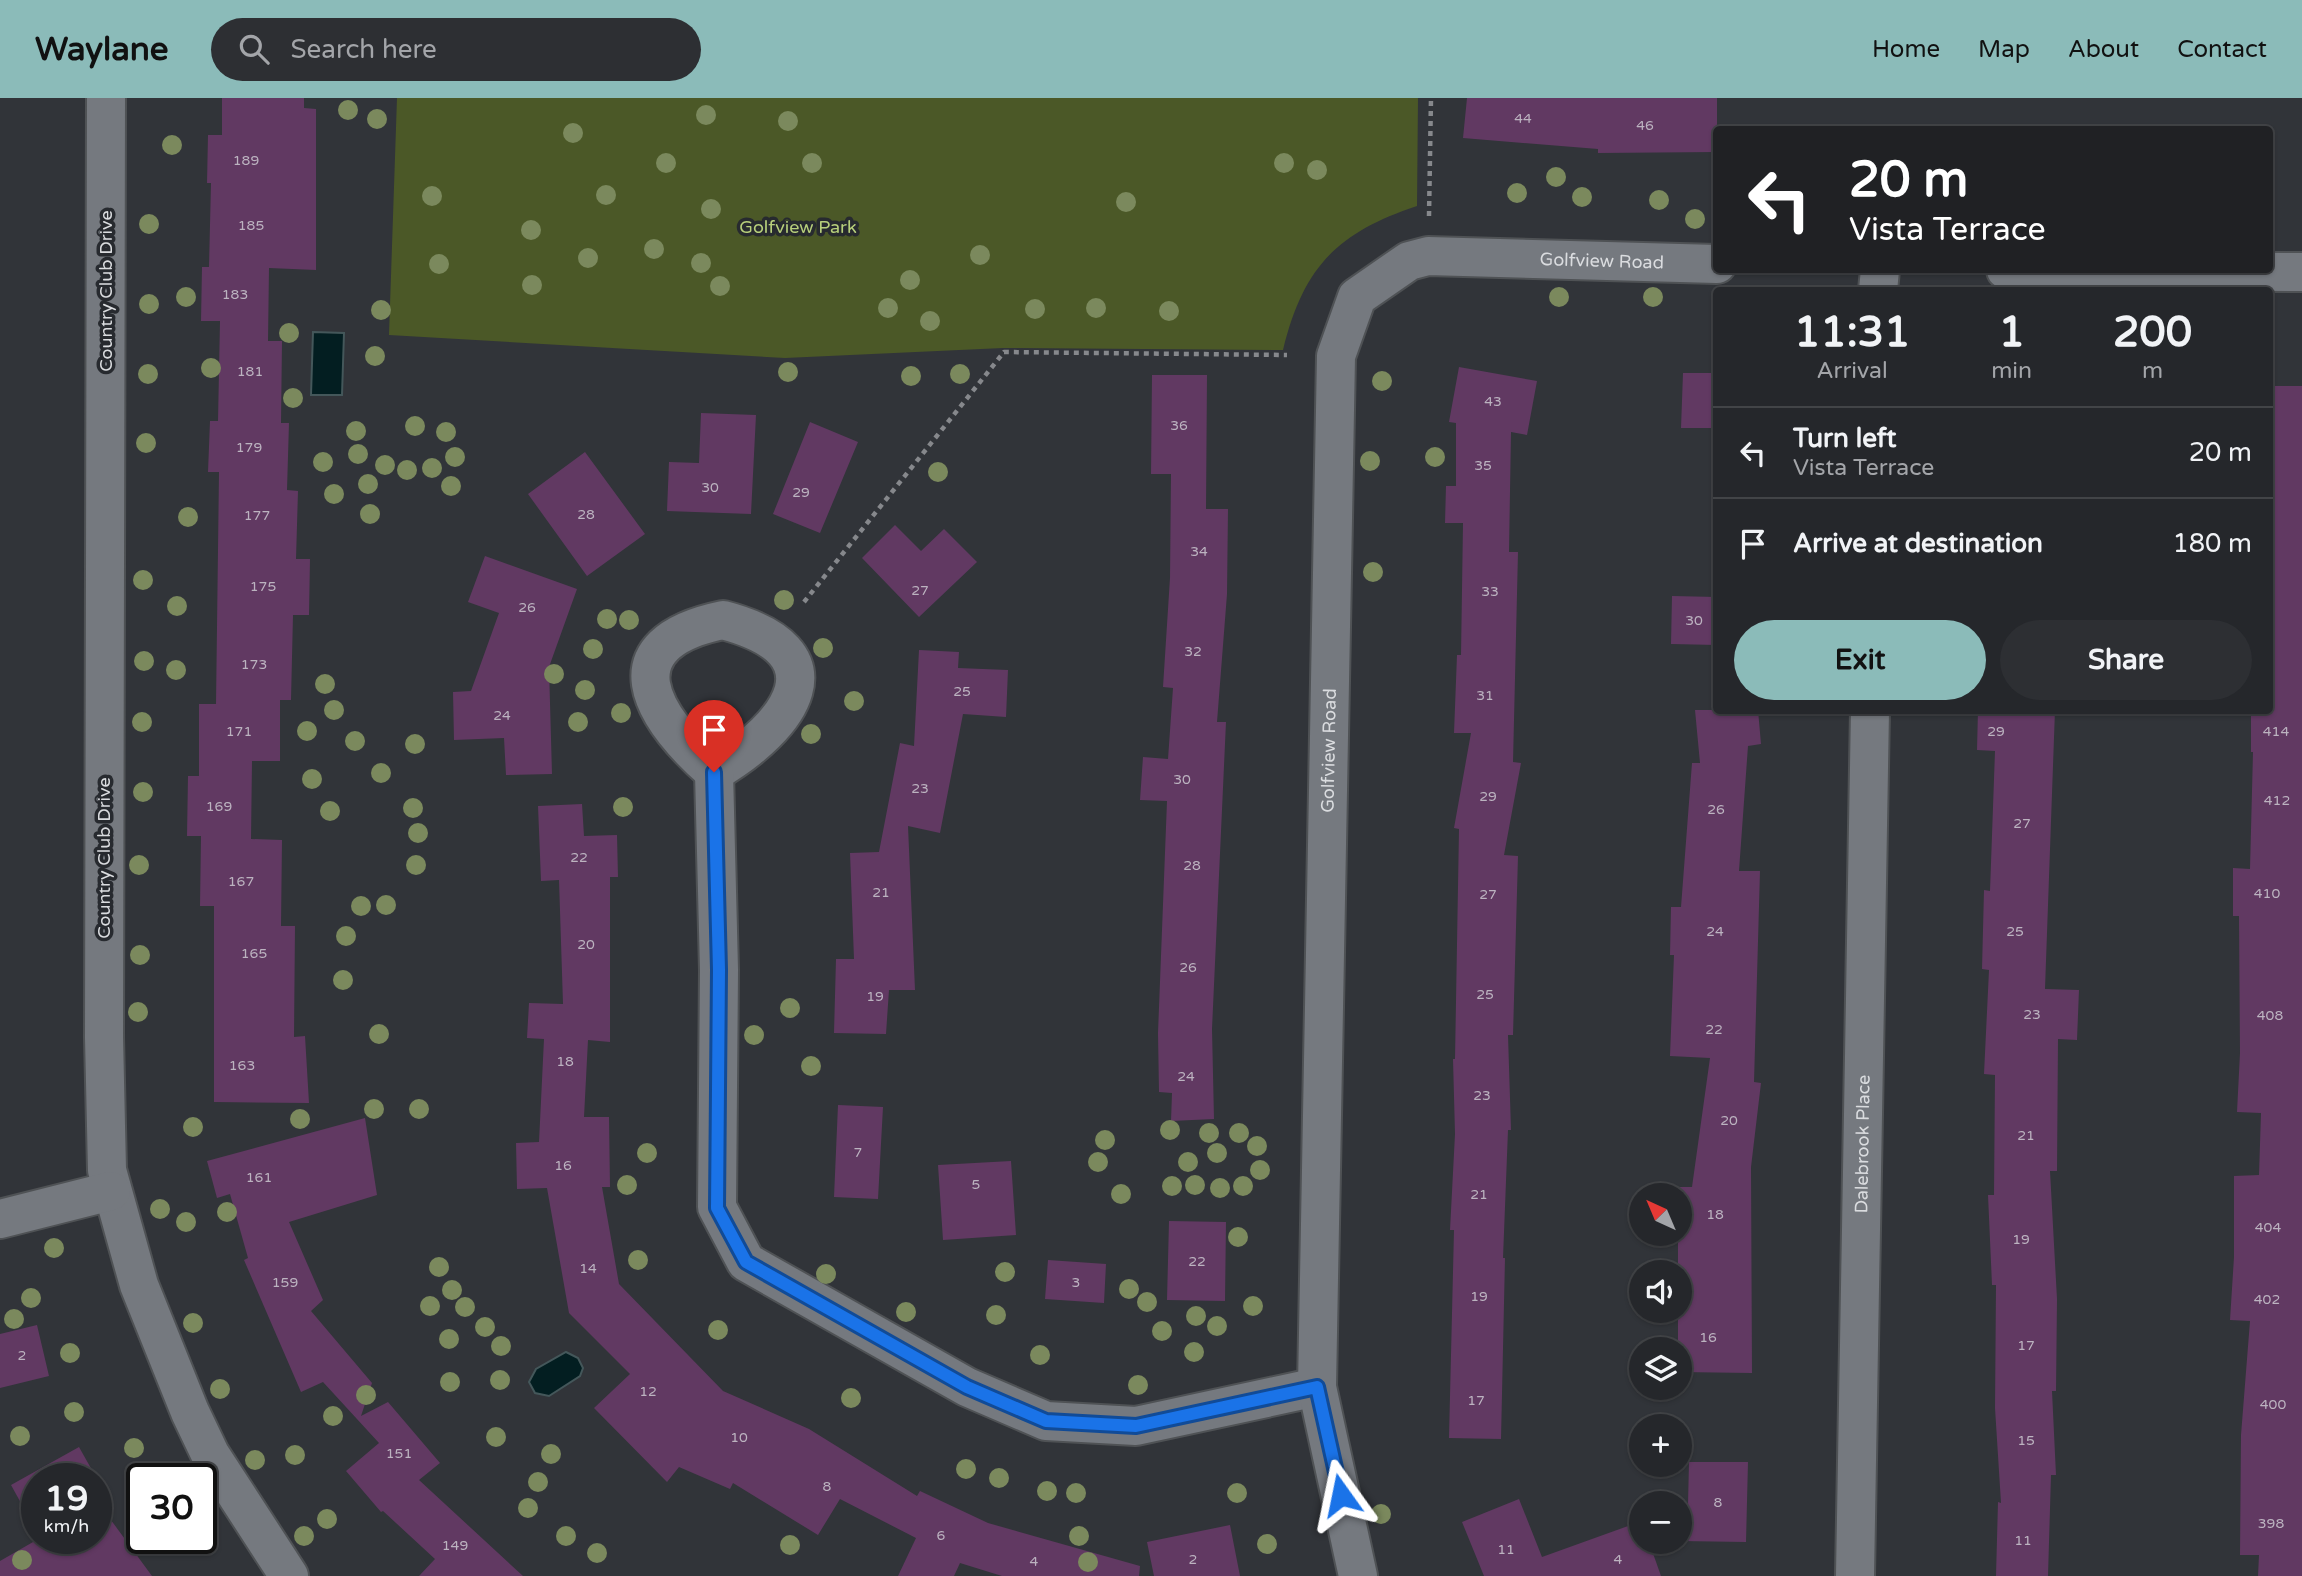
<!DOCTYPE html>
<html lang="en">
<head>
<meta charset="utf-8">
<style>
  :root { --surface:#25272b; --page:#2d2f33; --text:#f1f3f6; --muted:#a3a5a9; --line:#424447; --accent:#8bbbb9 }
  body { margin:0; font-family:"Varela Round",sans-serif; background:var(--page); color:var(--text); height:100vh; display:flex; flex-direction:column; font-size:26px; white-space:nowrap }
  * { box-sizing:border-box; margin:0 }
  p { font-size:23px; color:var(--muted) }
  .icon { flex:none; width:38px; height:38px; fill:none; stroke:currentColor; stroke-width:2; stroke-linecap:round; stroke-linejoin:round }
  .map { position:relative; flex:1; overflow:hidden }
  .side { position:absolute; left:1713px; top:189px; width:560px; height:427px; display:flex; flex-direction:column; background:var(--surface); border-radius:7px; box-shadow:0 2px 5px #0004,0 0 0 2px var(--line) }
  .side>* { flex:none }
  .hud { position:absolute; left:1713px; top:28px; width:560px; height:147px; border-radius:7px; box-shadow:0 2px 5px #0004,0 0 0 2px var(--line); background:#202124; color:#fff; overflow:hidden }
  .needle { width:46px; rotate:316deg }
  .buttons { position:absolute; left:1629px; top:1085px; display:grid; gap:14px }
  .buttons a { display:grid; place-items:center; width:63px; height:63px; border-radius:50%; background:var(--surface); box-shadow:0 2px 5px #0004,0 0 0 2px var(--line); font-size:35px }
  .speed { position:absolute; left:21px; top:1365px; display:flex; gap:14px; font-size:35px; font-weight:700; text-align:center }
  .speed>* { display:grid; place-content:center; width:91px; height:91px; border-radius:50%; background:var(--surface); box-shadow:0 2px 5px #0004,0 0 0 2px var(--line); line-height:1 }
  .speed small { font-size:18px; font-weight:400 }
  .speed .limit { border:4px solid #111; border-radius:10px; background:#fff; color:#111 }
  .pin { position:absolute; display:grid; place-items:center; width:60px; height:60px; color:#fff; margin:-72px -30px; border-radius:50% 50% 50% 0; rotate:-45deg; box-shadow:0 0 7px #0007 }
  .pin .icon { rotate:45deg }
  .me { position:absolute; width:77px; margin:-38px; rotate:348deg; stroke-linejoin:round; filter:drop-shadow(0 0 5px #0008) }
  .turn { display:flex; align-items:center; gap:24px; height:147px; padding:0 21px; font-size:32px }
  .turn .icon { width:91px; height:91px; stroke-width:2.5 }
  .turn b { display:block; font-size:49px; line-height:60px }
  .eta { display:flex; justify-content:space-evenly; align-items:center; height:119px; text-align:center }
  .eta b { font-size:42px; font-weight:700; line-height:49px }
  .primary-button { display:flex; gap:14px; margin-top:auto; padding:14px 21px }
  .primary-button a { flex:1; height:80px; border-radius:42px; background:var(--accent); color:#111; font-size:28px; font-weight:700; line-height:80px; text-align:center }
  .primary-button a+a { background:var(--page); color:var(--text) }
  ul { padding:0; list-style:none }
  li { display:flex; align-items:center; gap:21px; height:91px; padding:0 21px; border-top:2px solid var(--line) }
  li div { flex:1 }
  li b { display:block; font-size:26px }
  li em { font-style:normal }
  header { display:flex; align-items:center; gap:42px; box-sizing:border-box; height:98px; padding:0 35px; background:var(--accent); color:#111 }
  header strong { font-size:33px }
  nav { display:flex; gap:38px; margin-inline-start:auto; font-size:24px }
  .search { width:490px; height:63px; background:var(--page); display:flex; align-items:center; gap:18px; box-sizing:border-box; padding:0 24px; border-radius:38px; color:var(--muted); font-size:26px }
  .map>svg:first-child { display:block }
  .green { fill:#4b5827 }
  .water { fill:#031e21; stroke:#44575a; stroke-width:2 }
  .building { fill:#613962 }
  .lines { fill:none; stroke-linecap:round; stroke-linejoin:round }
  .street-casing { stroke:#4f5255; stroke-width:42 }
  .path { stroke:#86888c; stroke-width:4.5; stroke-dasharray:5 5; stroke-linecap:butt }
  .street { stroke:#75797f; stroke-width:38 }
  .tree { fill:#7b895d }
  .route-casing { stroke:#114b97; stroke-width:18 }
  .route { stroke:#1a73e8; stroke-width:12 }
  .labels { text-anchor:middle; stroke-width:7; stroke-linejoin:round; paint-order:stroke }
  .number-label { font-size:14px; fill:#bcb3c0 }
  .park-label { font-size:18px; fill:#b7cf7b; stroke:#272a2f }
  .street-label { font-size:18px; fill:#dadcdf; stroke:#272a2f }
</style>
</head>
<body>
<header>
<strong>Waylane</strong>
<div class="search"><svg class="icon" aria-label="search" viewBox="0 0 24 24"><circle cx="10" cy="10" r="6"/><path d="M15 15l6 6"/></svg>Search here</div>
<nav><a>Home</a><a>Map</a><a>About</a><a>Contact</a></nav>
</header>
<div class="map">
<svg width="2302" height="1478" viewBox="0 0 2302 1478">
  <rect width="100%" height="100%" fill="#313439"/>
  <path class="green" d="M397,0h1021l-1,108c-81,27 -114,62 -134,144l-280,-2 -218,10 -396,-23z"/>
  <path class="water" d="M313,234l31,1 -2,62h-31z
    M566,1254l12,6 5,10 -3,8 -31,20 -14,-3 -6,-11 7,-13z"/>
  <path class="building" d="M222,0h82v10l12,1v161l-47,-2 -1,73h14l-1,82h8l-2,67 11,1 -2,68h14l-1,56h-16l-2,85h-11v61h-28l-1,78 31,1 -1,86h14l-1,111 11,-1 4,67 -95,-1v-196h-14l1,-70h-14l1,-60h11v-72h17l3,-232h-11l2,-51h8l2,-100h-19l1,-54h7l2,-84h-4l1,-48h14z
    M1467,0h250v54l-119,1v-4l-135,-11z
    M1459,269l78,14 -10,54 -16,-3 -2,120h9l-5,210 8,1 -17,92 14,1 -5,179h-5l3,95h-3l-5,128h2l-4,181 -52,-1 5,-208h-4l5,-96 -2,-75h2l4,-230 -5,-1 17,-95h-17l3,-78h4l2,-132h-18l1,-37h10v-63l-7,-1z
    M1683,275h34v55h-36z
    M1152,277h55l-1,134h22l-1,85 -10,128h9l-14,307 2,90 -43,2 1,-28 -13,-1 -1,-59 9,-232 -27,-1 3,-43 25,2 5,-71 -10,-1 7,-109 1,-104h-20z
    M2270,288h32v1190h-44l1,-21h-19l1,-120 9,-114 -20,-1 4,-63v-81l25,-1 2,-62 -24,-1 3,-59 -1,-137h-6v-48l17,1 3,-117h-2v-42h19z
    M701,315l55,2 -5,99 -84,-3 2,-49 30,1z
    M810,324l48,20 -38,91 -47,-19z
    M585,354l60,82 -58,42 -59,-82z
    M895,427l26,26 23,-22 33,33 -58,55 -57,-59z
    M485,458l92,33 -28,78 3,107 -46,1 -2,-37 -50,2 -1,-48 18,-1 28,-78 -31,-11z
    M1672,498l45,1v48l-46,-1z
    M919,552l40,2 -1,16 50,2 -2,47 -43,-3 -23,119 -32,-7 7,164h-26l-3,44 -52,-1 2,-74h18l-4,-106 29,-1 21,-109 14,3z
    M1695,612h63l3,34 -13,2 -9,125h21l-6,211 7,1 -10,84 1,206 -72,-1 -2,-23v-162h14l18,-129 -40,-2 4,-101h-4l1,-48h10l11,-144h8z
    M1978,612h77l-10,279 34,1 -2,50 -19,-1 -1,132h-7l7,128 -1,92h-4l4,84h-5l-3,101h-52l2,-74 3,1 -6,-95 1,-123h-4l-4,-90h6l1,-120 -11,-1 5,-104 -7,-1 2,-79 6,1 5,-140 -18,-1z
    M582,706l2,32 33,-1 1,42h-8v165l-22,-2 -4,77h25l1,70h-8l17,97 104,107 86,38 108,67 3,-5 68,32 152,43 -1,10h-137l-42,-13 -6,13h-56l18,-38 -76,-39 -22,36 -85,-52 -3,6 -51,-22 -12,15 -73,-74 36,-34 -61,-61 -22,-125 -30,1 -1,-46 23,-1 5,-103 -17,-1 2,-35 34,1 -4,-124 -18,1 -3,-75z
    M838,1007l45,2 -5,92 -44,-2z
    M365,1020l12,77 -88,27 34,78 -12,11 61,72 -11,33 27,-14 52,61 -21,17 104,96h-104l16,-17 -52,-48 -2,1 -35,-41 33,-28 -56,-61 -22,10 -57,-132 4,-2 -18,-64 -13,4 -10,-37z
    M1011,1063l5,74 -73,5 -5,-75z
    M1169,1123l57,1 -1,79 -58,-1z
    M1048,1162l58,4 -2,39 -59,-4z
    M37,1227l12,51 -49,12v-54z
    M79,1349l27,48 -9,6 55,75h-152v-15l40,-23h56v-59h-59v53l-26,-47z
    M1689,1364h59l-2,80 -66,-1v-34l8,-3z
    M1519,1401l23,58 100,-36v21h7l12,34h-177l-22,-54z
    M1230,1427l10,51h-86l-7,-34z"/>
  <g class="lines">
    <defs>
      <g id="street">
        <path d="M106,0l-2,939 3,133 32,115 51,127 20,42 79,122"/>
        <path d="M2006,172l296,2"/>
        <path d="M1878,192l2,-20"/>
        <path d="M723,522c122,32 69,106 -9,152 -64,-56 -107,-128 9,-152z"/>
        <path d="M714,674l5,198 -2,237 29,55 221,125 79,34 90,5 181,-39"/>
        <path d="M0,1121l111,-28"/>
        <path id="s1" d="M1358,1478l-41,-189 19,-1031 21,-59 52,-36 19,-5 289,8"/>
        <path id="s2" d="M1855,1478l15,-866"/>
      </g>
    </defs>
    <use href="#street" class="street-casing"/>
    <path class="path" d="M1429,118l2,-118
      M804,504l200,-250 283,3"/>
    <use href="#street" class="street"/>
  </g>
  <g class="tree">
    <circle cx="348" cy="12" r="10"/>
    <circle cx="706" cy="17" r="10"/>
    <circle cx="377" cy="21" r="10"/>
    <circle cx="788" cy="23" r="10"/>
    <circle cx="573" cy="35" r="10"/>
    <circle cx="172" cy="47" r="10"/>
    <circle cx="666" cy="65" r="10"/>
    <circle cx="812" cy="65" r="10"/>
    <circle cx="1284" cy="65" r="10"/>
    <circle cx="1317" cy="72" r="10"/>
    <circle cx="1556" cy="79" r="10"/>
    <circle cx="1517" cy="95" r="10"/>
    <circle cx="606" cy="97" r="10"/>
    <circle cx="432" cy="98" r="10"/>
    <circle cx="1582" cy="99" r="10"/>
    <circle cx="1659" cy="102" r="10"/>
    <circle cx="1126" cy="104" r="10"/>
    <circle cx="711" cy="111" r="10"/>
    <circle cx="1695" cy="121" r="10"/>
    <circle cx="149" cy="126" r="10"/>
    <circle cx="531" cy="132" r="10"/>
    <circle cx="654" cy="151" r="10"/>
    <circle cx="980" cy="157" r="10"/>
    <circle cx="588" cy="160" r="10"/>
    <circle cx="701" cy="165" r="10"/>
    <circle cx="439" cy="166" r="10"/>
    <circle cx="910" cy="182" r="10"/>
    <circle cx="532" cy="187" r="10"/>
    <circle cx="720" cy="188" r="10"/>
    <circle cx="186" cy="199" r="10"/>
    <circle cx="1559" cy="199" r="10"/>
    <circle cx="1653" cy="199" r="10"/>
    <circle cx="149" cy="206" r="10"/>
    <circle cx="888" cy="210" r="10"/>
    <circle cx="1096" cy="210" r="10"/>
    <circle cx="1035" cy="211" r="10"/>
    <circle cx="381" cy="212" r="10"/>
    <circle cx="1169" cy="213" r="10"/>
    <circle cx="930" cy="223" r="10"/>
    <circle cx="289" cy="235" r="10"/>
    <circle cx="375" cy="258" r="10"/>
    <circle cx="211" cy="270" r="10"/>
    <circle cx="788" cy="274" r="10"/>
    <circle cx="148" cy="276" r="10"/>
    <circle cx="960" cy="276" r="10"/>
    <circle cx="911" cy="278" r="10"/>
    <circle cx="1382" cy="283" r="10"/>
    <circle cx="293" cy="300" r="10"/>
    <circle cx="415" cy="328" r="10"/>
    <circle cx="356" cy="333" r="10"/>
    <circle cx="446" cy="334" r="10"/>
    <circle cx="146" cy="345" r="10"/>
    <circle cx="358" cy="356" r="10"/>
    <circle cx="455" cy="359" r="10"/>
    <circle cx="1435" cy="359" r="10"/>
    <circle cx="1370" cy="363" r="10"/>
    <circle cx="323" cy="364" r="10"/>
    <circle cx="385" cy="367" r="10"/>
    <circle cx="432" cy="370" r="10"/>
    <circle cx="407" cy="372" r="10"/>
    <circle cx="938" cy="374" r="10"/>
    <circle cx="368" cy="386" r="10"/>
    <circle cx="451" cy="388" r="10"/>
    <circle cx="334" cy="396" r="10"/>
    <circle cx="370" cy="416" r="10"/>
    <circle cx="188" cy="419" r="10"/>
    <circle cx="1373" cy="474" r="10"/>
    <circle cx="143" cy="482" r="10"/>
    <circle cx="784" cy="502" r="10"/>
    <circle cx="177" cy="508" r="10"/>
    <circle cx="607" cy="521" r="10"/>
    <circle cx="629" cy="522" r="10"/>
    <circle cx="823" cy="550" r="10"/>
    <circle cx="593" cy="551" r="10"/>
    <circle cx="144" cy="563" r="10"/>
    <circle cx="176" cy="572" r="10"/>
    <circle cx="554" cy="576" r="10"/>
    <circle cx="325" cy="586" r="10"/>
    <circle cx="585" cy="592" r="10"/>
    <circle cx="854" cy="603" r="10"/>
    <circle cx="334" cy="612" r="10"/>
    <circle cx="621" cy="615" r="10"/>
    <circle cx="142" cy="624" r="10"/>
    <circle cx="578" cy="624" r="10"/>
    <circle cx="307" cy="633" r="10"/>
    <circle cx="811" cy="636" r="10"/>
    <circle cx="355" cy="643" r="10"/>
    <circle cx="415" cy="646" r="10"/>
    <circle cx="381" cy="675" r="10"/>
    <circle cx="312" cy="681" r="10"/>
    <circle cx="143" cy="694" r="10"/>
    <circle cx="623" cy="709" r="10"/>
    <circle cx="413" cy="710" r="10"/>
    <circle cx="330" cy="713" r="10"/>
    <circle cx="418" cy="735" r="10"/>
    <circle cx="139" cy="767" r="10"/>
    <circle cx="416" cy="767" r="10"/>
    <circle cx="386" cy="807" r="10"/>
    <circle cx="361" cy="808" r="10"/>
    <circle cx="346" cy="838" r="10"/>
    <circle cx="140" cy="857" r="10"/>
    <circle cx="343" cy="882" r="10"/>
    <circle cx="790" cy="910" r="10"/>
    <circle cx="138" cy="914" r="10"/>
    <circle cx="379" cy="936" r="10"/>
    <circle cx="754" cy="937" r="10"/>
    <circle cx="811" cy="968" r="10"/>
    <circle cx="374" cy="1011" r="10"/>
    <circle cx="419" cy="1011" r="10"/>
    <circle cx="300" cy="1021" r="10"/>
    <circle cx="193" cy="1029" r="10"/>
    <circle cx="1170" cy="1032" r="10"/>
    <circle cx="1209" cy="1035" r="10"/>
    <circle cx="1239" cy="1035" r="10"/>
    <circle cx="1105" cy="1042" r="10"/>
    <circle cx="1257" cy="1048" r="10"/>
    <circle cx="647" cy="1055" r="10"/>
    <circle cx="1217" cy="1055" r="10"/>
    <circle cx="1098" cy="1064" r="10"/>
    <circle cx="1188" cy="1064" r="10"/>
    <circle cx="1260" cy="1072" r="10"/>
    <circle cx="627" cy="1087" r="10"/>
    <circle cx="1195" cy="1087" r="10"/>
    <circle cx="1172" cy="1088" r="10"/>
    <circle cx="1243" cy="1088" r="10"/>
    <circle cx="1220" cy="1090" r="10"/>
    <circle cx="1121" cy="1096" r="10"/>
    <circle cx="160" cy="1111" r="10"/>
    <circle cx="227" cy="1114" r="10"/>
    <circle cx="186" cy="1124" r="10"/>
    <circle cx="1238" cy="1139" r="10"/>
    <circle cx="54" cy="1150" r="10"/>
    <circle cx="638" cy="1162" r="10"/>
    <circle cx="439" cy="1169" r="10"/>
    <circle cx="1005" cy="1174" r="10"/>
    <circle cx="826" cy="1176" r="10"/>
    <circle cx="1129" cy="1191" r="10"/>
    <circle cx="452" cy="1192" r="10"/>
    <circle cx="31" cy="1200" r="10"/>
    <circle cx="1147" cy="1204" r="10"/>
    <circle cx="430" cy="1208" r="10"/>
    <circle cx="1253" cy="1208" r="10"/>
    <circle cx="465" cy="1209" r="10"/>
    <circle cx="906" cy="1214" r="10"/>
    <circle cx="996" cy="1217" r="10"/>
    <circle cx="1196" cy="1218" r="10"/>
    <circle cx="14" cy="1221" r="10"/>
    <circle cx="193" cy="1225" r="10"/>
    <circle cx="1217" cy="1228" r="10"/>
    <circle cx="485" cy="1229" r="10"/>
    <circle cx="718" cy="1232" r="10"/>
    <circle cx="1162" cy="1233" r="10"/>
    <circle cx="449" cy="1241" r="10"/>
    <circle cx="501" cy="1248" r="10"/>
    <circle cx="1194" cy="1254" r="10"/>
    <circle cx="70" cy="1255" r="10"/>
    <circle cx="1040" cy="1257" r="10"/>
    <circle cx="500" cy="1282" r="10"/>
    <circle cx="450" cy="1284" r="10"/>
    <circle cx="1138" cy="1287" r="10"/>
    <circle cx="220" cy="1291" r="10"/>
    <circle cx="366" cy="1297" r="10"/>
    <circle cx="851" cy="1300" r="10"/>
    <circle cx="74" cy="1314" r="10"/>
    <circle cx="333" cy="1318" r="10"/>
    <circle cx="20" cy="1338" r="10"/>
    <circle cx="496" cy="1339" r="10"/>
    <circle cx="134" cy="1350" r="10"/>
    <circle cx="551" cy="1356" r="10"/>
    <circle cx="295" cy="1357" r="10"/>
    <circle cx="255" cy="1362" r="10"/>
    <circle cx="966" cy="1371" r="10"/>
    <circle cx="999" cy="1380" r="10"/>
    <circle cx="538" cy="1384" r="10"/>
    <circle cx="1047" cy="1393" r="10"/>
    <circle cx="1076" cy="1395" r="10"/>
    <circle cx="1237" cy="1395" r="10"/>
    <circle cx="528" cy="1410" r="10"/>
    <circle cx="1381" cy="1416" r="10"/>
    <circle cx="327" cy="1421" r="10"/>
    <circle cx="304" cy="1438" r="10"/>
    <circle cx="566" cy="1438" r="10"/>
    <circle cx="1079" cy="1438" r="10"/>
    <circle cx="1267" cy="1446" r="10"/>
    <circle cx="790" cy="1447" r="10"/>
    <circle cx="597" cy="1455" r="10"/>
    <circle cx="22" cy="1462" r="10"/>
    <circle cx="1088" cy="1464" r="10"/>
  </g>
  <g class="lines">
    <defs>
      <path id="route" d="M714,674l5,198 -2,238 29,54 221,125 79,34 90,5 181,-39 24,108"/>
    </defs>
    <use href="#route" class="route-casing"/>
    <use href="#route" class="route"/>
  </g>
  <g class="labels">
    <g class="number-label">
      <text x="1523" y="25">44</text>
      <text x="1645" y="32">46</text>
      <text x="246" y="67">189</text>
      <text x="251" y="132">185</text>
      <text x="235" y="201">183</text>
      <text x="250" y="278">181</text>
      <text x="1493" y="308">43</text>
      <text x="1179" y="332">36</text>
      <text x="249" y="354">179</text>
      <text x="1483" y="372">35</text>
      <text x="710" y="394">30</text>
      <text x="801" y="399">29</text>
      <text x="586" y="421">28</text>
      <text x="257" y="422">177</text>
      <text x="1199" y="458">34</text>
      <text x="263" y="493">175</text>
      <text x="920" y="497">27</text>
      <text x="1490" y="498">33</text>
      <text x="527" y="514">26</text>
      <text x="1694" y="527">30</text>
      <text x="1193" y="558">32</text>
      <text x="254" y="571">173</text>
      <text x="962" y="598">25</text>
      <text x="1485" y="602">31</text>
      <text x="502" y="622">24</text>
      <text x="239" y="638">171</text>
      <text x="1996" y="638">29</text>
      <text x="2276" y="638">414</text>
      <text x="1182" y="686">30</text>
      <text x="920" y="695">23</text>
      <text x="1488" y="703">29</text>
      <text x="2277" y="707">412</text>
      <text x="219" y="713">169</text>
      <text x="1716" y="716">26</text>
      <text x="2022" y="730">27</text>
      <text x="579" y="764">22</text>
      <text x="1192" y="772">28</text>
      <text x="241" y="788">167</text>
      <text x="881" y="799">21</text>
      <text x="2267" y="800">410</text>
      <text x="1488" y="801">27</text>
      <text x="1715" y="838">24</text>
      <text x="2015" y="838">25</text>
      <text x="586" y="851">20</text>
      <text x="254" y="860">165</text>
      <text x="1188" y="874">26</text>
      <text x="1485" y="901">25</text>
      <text x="875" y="903">19</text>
      <text x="2032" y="921">23</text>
      <text x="2270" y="922">408</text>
      <text x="1714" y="936">22</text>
      <text x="565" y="968">18</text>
      <text x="242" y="972">163</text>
      <text x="1186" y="983">24</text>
      <text x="1482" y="1002">23</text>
      <text x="1729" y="1027">20</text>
      <text x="2026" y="1042">21</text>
      <text x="858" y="1059">7</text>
      <text x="563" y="1072">16</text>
      <text x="259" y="1084">161</text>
      <text x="976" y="1091">5</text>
      <text x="1479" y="1101">21</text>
      <text x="1715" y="1121">18</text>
      <text x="2268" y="1134">404</text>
      <text x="2021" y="1146">19</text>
      <text x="1197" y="1168">22</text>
      <text x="588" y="1175">14</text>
      <text x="285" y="1189">159</text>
      <text x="1076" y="1189">3</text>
      <text x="1479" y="1203">19</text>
      <text x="2267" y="1206">402</text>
      <text x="1708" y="1244">16</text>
      <text x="2026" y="1252">17</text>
      <text x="22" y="1262">2</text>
      <text x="648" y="1298">12</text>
      <text x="1476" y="1307">17</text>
      <text x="2273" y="1311">400</text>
      <text x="739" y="1344">10</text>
      <text x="2026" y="1347">15</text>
      <text x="399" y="1360">151</text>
      <text x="827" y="1393">8</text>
      <text x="1718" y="1409">8</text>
      <text x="2271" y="1430">398</text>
      <text x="941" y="1442">6</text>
      <text x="2023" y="1447">11</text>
      <text x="455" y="1452">149</text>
      <text x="1506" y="1456">11</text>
      <text x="1193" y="1466">2</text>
      <text x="1618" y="1466">4</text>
      <text x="1034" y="1468">4</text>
    </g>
    <g class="park-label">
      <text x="798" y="135">Golfview Park</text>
    </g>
    <g class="street-label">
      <text dy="6" stroke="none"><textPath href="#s1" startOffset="1544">Golfview Road</textPath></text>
      <text transform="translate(106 193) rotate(-90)" y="6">Country Club Drive</text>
      <text dy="6" stroke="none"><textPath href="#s1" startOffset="830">Golfview Road</textPath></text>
      <text transform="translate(104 760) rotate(-90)" y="6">Country Club Drive</text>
      <text dy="6" stroke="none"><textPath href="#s2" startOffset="432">Dalebrook Place</textPath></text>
    </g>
  </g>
</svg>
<div class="buttons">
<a><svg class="needle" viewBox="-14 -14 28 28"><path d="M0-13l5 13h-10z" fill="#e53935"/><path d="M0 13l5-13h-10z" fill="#a3a5a9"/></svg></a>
<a><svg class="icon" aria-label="sound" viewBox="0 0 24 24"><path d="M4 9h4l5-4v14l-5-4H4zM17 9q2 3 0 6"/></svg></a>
<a><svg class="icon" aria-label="layers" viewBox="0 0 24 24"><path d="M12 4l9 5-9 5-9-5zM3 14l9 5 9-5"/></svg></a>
<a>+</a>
<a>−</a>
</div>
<div class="speed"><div>19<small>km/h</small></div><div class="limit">30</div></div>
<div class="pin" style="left:714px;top:674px;background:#d93025"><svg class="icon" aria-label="arrive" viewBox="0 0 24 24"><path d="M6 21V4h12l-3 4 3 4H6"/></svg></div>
<svg class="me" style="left:1341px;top:1397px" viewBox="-20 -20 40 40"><path d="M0-17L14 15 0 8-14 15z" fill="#1a73e8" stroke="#fff" stroke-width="4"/></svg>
<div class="hud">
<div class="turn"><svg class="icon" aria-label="left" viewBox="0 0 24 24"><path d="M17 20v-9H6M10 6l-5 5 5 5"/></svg><div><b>20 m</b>Vista Terrace</div></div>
</div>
<section class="side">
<div class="eta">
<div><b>11:31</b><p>Arrival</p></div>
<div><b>1</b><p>min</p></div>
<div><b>200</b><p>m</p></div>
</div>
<ul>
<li><svg class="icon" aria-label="left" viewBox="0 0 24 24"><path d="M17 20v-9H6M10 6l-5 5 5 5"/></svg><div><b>Turn left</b><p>Vista Terrace</p></div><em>20 m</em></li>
<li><svg class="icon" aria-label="arrive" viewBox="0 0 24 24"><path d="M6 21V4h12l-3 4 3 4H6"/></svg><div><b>Arrive at destination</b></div><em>180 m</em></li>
</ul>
<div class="primary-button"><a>Exit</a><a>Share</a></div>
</section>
</div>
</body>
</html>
